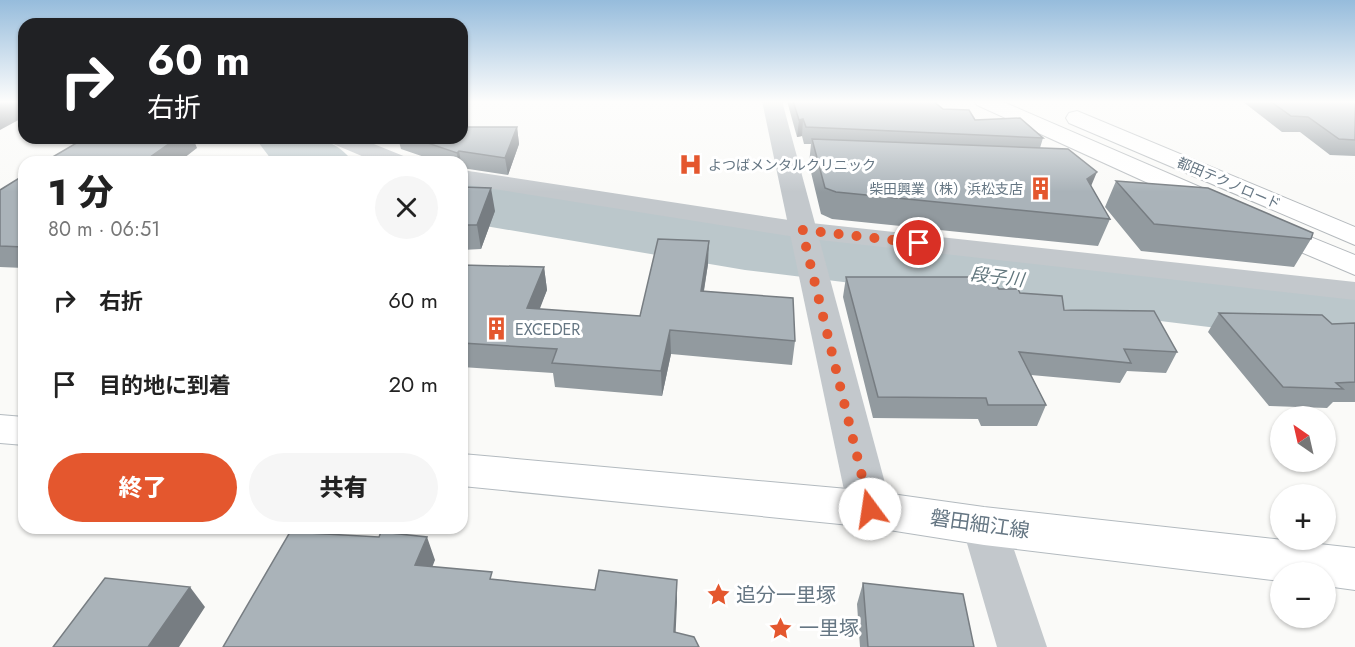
<!DOCTYPE html>
<html lang="ja">
<head>
<meta charset="utf-8">
<style>
  :root { --surface:#fff; --page:#f6f6f6; --text:#222; --muted:#767676; --accent:#e4572e }
  body { margin:0; font-family:Jost,"Noto Sans JP",sans-serif; background:var(--page); color:var(--text); height:100vh; display:flex; flex-direction:column; font-size:22px; white-space:nowrap }
  * { box-sizing:border-box; margin:0 }
  p { font-size:20px; color:var(--muted) }
  .icon { flex:none; width:33px; height:33px; fill:none; stroke:currentColor; stroke-width:2; stroke-linecap:round; stroke-linejoin:round }
  .map { position:relative; flex:1; overflow:hidden }
  .side { position:absolute; left:18px; top:156px; width:450px; height:378px; display:flex; flex-direction:column; background:var(--surface); border-radius:18px; box-shadow:0 2px 4px #0004 }
  .side>* { flex:none }
  .hud { position:absolute; left:18px; top:18px; width:450px; height:126px; border-radius:18px; box-shadow:0 2px 4px #0004; background:#202124; color:#fff; overflow:hidden }
  .needle { width:39px; rotate:326deg }
  .tools { position:absolute; left:1270px; top:406px; display:grid; gap:12px }
  .tools a { display:grid; place-items:center; width:66px; height:66px; border-radius:50%; background:var(--surface); box-shadow:0 2px 4px #0004; font-size:30px }
  .pin { position:absolute; display:grid; place-items:center; width:51px; height:51px; color:#fff; margin:-26px; border:3px solid #fff; border-radius:50%; box-shadow:0 2px 6px #0007 }
  .me { position:absolute; width:66px; margin:-33px; rotate:346deg; stroke-linejoin:round; filter:drop-shadow(0 0 4px #0008) }
  .turn { display:flex; align-items:center; gap:21px; height:126px; padding:0 30px; font-size:27px }
  .turn .icon { width:78px; height:78px; stroke-width:2.5 }
  .turn b { display:block; font-size:42px; line-height:51px }
  .round { display:grid; place-items:center; flex:none; width:63px; height:63px; border-radius:32px; background:var(--page) }
  .overview { display:flex; align-items:center; justify-content:space-between; height:102px; padding:0 30px }
  h1 { font-size:36px; font-weight:800; line-height:45px }
  .cta { display:flex; gap:12px; margin-top:auto; padding:12px 30px }
  .cta a { flex:1; height:69px; border-radius:36px; background:var(--accent); color:#fff; font-size:24px; font-weight:800; line-height:69px; text-align:center }
  .cta a+a { background:var(--page); color:var(--text) }
  ul { padding:0; list-style:none }
  li { display:flex; align-items:center; gap:18px; height:84px; padding:0 30px }
  li div { flex:1 }
  li b { display:block; font-size:22px }
  li em { font-style:normal }
  .map>svg:first-child { display:block }
  .lines { fill:none; stroke-linecap:round; stroke-linejoin:round }
  .river { fill:#bbc7cb; fill-rule:evenodd }
  .secondary-casing { stroke:#b3babf; stroke-width:2 }
  .trunk-casing { stroke:#b4b9bd; stroke-width:2 }
  .minor { fill:#c3c8cc; fill-rule:evenodd }
  .tertiary { fill:#c3c8cc; fill-rule:evenodd }
  .secondary { fill:#fff; fill-rule:evenodd }
  .trunk { fill:#fff; fill-rule:evenodd }
  .wall { fill:#929a9f }
  .shaded-wall { fill:#777d82 }
  .building { fill:#aab3b9; stroke:#777d82; stroke-width:1.5 }
  .route { stroke:#e4572e; stroke-width:10; stroke-dasharray:0 18 }
  .labels { text-anchor:middle; stroke-width:6; stroke-linejoin:round; paint-order:stroke }
  .far-poi-label { font-size:14px; fill:#657683; stroke:#fff; text-anchor:start }
  .far-street-label { font-size:14px; fill:#657683; stroke:#fff }
  .poi-label { font-size:16px; fill:#657683; stroke:#fff; text-anchor:start }
  .water-label { font-size:18px; font-style:italic; fill:#60757c; stroke:#fff }
  .near-street-label { font-size:20px; fill:#657683; stroke:#fff }
  .near-poi-label { font-size:20px; fill:#657683; stroke:#fff; text-anchor:start }
</style>
</head>
<body>
<div class="map">
<svg width="1355" height="647" viewBox="0 0 1355 647">
  <rect width="100%" height="100%" fill="#fafaf8"/>
  <g class="lines">
    <path class="river" d="M255,138c36,0 75,-9 98,24h-76l-6,-3z
      M462,182l283,44 610,67v52l-610,-75 -283,-48z"/>
    <defs>
      <path id="secondary" d="M0,415l24,2v28l-24,-2z
        M462,454l408,37 114,16 371,41v42l-29,-4v-13h-45v8l-297,-36 -114,-18 -408,-41z"/>
      <path id="trunk" d="M974,101h27l222,96 4,6 -4,6 -9,2 -9,-2 -228,-104z
        M1077,111l278,116v18l-286,-122 -3,-5 3,-5z
        M1266,219l89,36v20l-99,-42 -4,-6 4,-6z"/>
    </defs>
    <use href="#secondary" class="secondary-casing"/>
    <use href="#trunk" class="trunk-casing"/>
    <path class="minor" d="M762,101h20l110,408 -7,13 -15,5 -15,-5 -7,-13z"/>
    <path class="tertiary" d="M328,138h31l47,19 3,5h-33l-45,-19z
      M462,170l340,52 553,60v18l-553,-62 -340,-54z
      M984,507l16,6 6,13 41,121h-50l-35,-121 6,-13z"/>
    <use href="#secondary" class="secondary"/>
    <use href="#trunk" class="trunk"/>
  </g>
  <path class="wall" d="M787,101h146l10,8 32,11 68,18 -3,10 51,38 19,33 -12,27 -266,-27 -11,-5 -12,-50 2,-20h-7l-2,-8 -5,1z
    M1242,101h113v55l-25,-1 -30,-23h-18z
    M517,127l2,17 -11,31 -46,-7v-6h-23l-38,-13 -3,-11h64z
    M24,175v93l-24,-1v-77z
    M1116,181l195,58 -17,28 -153,-16 -36,-44z
    M462,187l33,24 -14,38 -19,1z
    M708,264l-4,27 91,50 -3,24 -121,-11 -9,42 -107,-9 -2,-14 -91,-6v-102l82,2 3,23 -8,19 101,7z
    M846,277l153,12 65,21 113,42 -11,21 -39,-2 -7,12 -89,-8 15,30 -9,21h-56l-3,-7 -105,-1 -30,-121z
    M1219,313l113,11 23,-1v79h-22l-6,6 -58,-2 -61,-74z
    M863,583l111,64h-114l-3,-43z"/>
  <path class="shaded-wall" d="M0,101h24v16l-24,13z
    M803,119l-1,17 -5,1 2,-17z
    M517,127l2,17 -11,31 -3,-17z
    M170,138h23l4,10 -18,14h-36z
    M459,151l2,11h-3l-1,-9z
    M1097,172l-11,26 1,-19z
    M491,188l4,23 -14,38 -4,-24z
    M709,241l-1,23 -8,50 1,-23z
    M544,267l3,23 -16,42 -4,-24z
    M670,330l1,24 -9,42 -1,-25z
    M427,537l8,23 -11,28 -9,-23z
    M677,580v22l-2,45 -1,-15z
    M190,587l15,20 -26,40h-31z"/>
  <path class="building" d="M793,101h140l10,8 26,1 6,10 45,-2 23,20 -237,-11 -3,-8 -4,1z
    M1270,101h85v39l-16,-1 -31,-22 -17,-1z
    M462,127h55l-12,31 -46,-7 -2,2 -44,-15h49z
    M85,138h92l-34,24h-99z
    M812,139l256,10 29,23 -10,7 23,40 -274,-27 -11,-4z
    M24,175v72l-24,-1v-56z
    M1116,181l92,7 105,45 -2,6 -157,-15z
    M462,187l29,1 -14,37h-15z
    M658,239l51,2 -8,50 92,7 2,43 -125,-11 -9,41 -109,-8 5,-14 -95,-6v-78l82,2 -17,41 113,8z
    M846,277h143l10,12h19l2,4 42,3 2,14 90,1 23,41 -53,-3 7,14 -112,-11 27,53h-58l-2,-7 -108,-1z
    M1219,313l103,2 10,9 23,-1v59l-19,1 7,6 -60,-2z
    M290,532l89,5 2,-5 46,5 -12,28 77,7 -2,7 105,11 4,-20 78,10 -3,52 20,5 5,10h-476z
    M105,578l85,9 -42,60h-95z
    M863,583l100,11 11,53h-106z"/>
  <linearGradient id="sky" x2="0" y2="1"><stop stop-color="#96bcdc"/><stop offset="0.53" stop-color="#fdfdfc"/><stop offset="1" stop-color="#fdfdfc" stop-opacity="0"/></linearGradient>
  <rect width="1355" height="192" fill="url(#sky)"/>
  <g class="lines">
    <path class="route" d="M870,509l-68,-279 117,13"/>
  </g>
  <defs>
    <symbol id="hospital-bare" viewBox="-9 -9 18 18"><path d="M-5-5h3v3.5h4V-5h3V5h-3V1.5h-4V5h-3Z" fill="#e4572e" stroke="#fff" stroke-width="2.5" paint-order="stroke"/></symbol>
    <symbol id="building-bare" viewBox="-9 -9 18 18"><path d="M-4-6H4V6H1V3H-1V6H-4ZM-2.5-4.3h1.7v1.8h-1.7ZM.8-4.3h1.7v1.8H.8ZM-2.5-1h1.7V.8h-1.7ZM.8-1h1.7V.8H.8Z" fill="#e4572e" stroke="#fff" stroke-width="2.5" paint-order="stroke"/></symbol>
    <symbol id="sight-bare" viewBox="-9 -9 18 18"><path d="M0-6L1.8-2.2L6-1.7L2.9 1.2L3.7 5.4L0 3.3L-3.7 5.4L-2.9 1.2L-6-1.7L-1.8-2.2Z" fill="#e4572e" stroke="#fff" stroke-width="2.5" paint-order="stroke"/></symbol>
  </defs>
  <g fill-rule="evenodd">
    <use href="#hospital-bare" x="674" y="148" width="33" height="33"/>
    <use href="#building-bare" x="1024" y="172" width="33" height="33"/>
    <use href="#building-bare" x="480" y="312" width="33" height="33"/>
    <use href="#sight-bare" x="702" y="578" width="33" height="33"/>
    <use href="#sight-bare" x="764" y="612" width="33" height="33"/>
  </g>
  <g class="labels">
    <g class="far-poi-label">
      <text x="708" y="170">よつばメンタルクリニック</text>
      <text x="1023" y="194" text-anchor="end">柴田興業（株）浜松支店</text>
    </g>
    <g class="far-street-label">
      <text transform="translate(1229 183) rotate(23)" y="5">都田テクノロード</text>
    </g>
    <g class="poi-label">
      <text x="515" y="335">EXCEDER</text>
    </g>
    <g class="water-label">
      <text transform="translate(997 277) rotate(7)" y="6">段子川</text>
    </g>
    <g class="near-street-label">
      <text transform="translate(980 524) rotate(8)" y="7">磐田細江線</text>
    </g>
    <g class="near-poi-label">
      <text x="736" y="602">追分一里塚</text>
      <text x="799" y="635">一里塚</text>
    </g>
  </g>
</svg>
<div class="tools">
<a><svg class="needle" viewBox="-14 -14 28 28"><path d="M0-13l5 13h-10z" fill="#e53935"/><path d="M0 13l5-13h-10z" fill="#767676"/></svg></a>
<a>+</a>
<a>−</a>
</div>
<div class="pin" style="left:919px;top:243px;background:#d93025"><svg class="icon" aria-label="arrive" viewBox="0 0 24 24"><path d="M6 21V4h12l-3 4 3 4H6"/></svg></div>
<svg class="me" style="left:870px;top:509px" viewBox="-20 -20 40 40"><circle r="19" fill="#fff"/><path d="M0-13L10 11 0 6-10 11z" fill="#e4572e"/></svg>
<div class="hud">
<div class="turn"><svg class="icon" aria-label="right" viewBox="0 0 24 24"><path d="M7 20v-9h11M14 6l5 5-5 5"/></svg><div><b>60 m</b>右折</div></div>
</div>
<section class="side">
<div class="overview"><div><h1>1 分</h1><p>80 m · 06:51</p></div><a class="round"><svg class="icon" aria-label="close" viewBox="0 0 24 24"><path d="M6 6l12 12M18 6L6 18"/></svg></a></div>
<ul>
<li><svg class="icon" aria-label="right" viewBox="0 0 24 24"><path d="M7 20v-9h11M14 6l5 5-5 5"/></svg><div><b>右折</b></div><em>60 m</em></li>
<li><svg class="icon" aria-label="arrive" viewBox="0 0 24 24"><path d="M6 21V4h12l-3 4 3 4H6"/></svg><div><b>目的地に到着</b></div><em>20 m</em></li>
</ul>
<div class="cta"><a>終了</a><a>共有</a></div>
</section>
</div>
</body>
</html>
